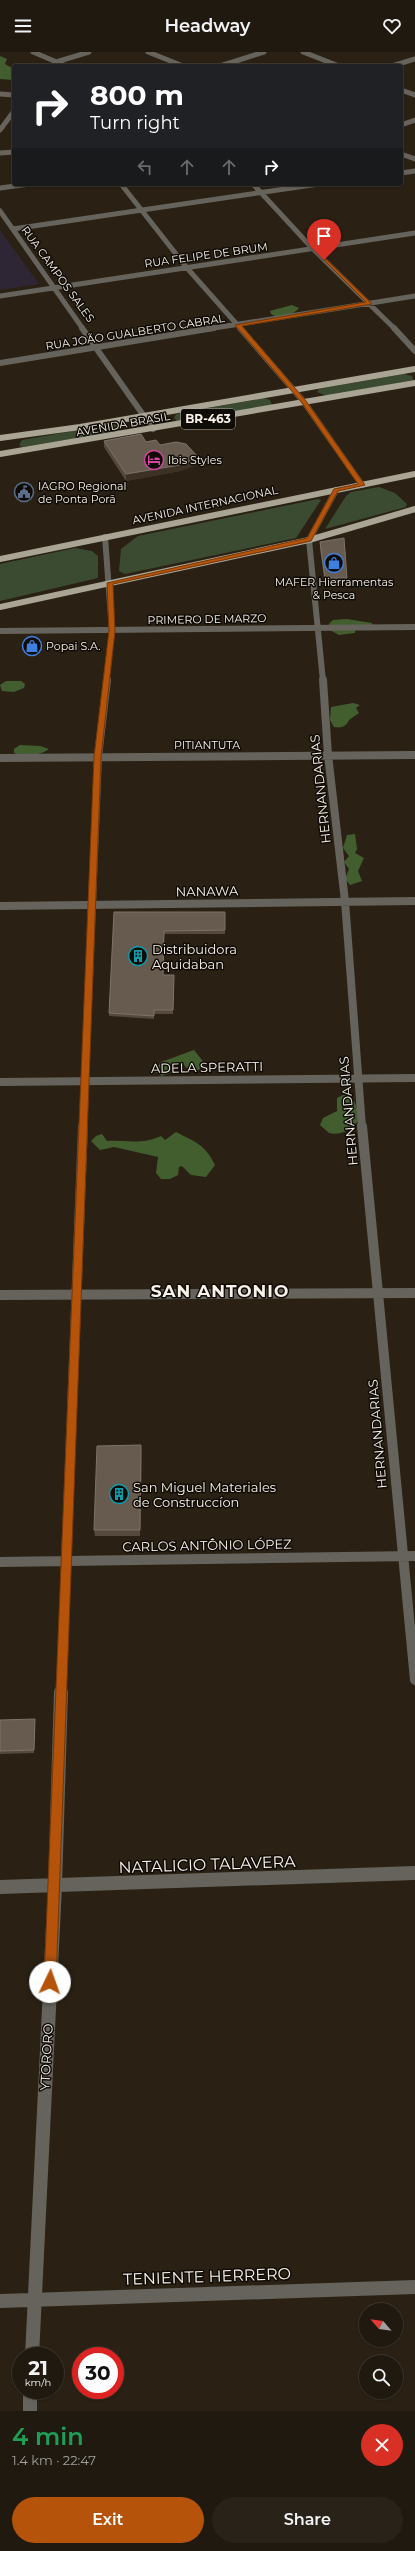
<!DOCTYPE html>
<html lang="en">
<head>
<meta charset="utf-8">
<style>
  :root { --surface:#20190f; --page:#282218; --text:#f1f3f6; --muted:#a2a09e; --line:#3d382f; --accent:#b45309 }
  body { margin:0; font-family:Montserrat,sans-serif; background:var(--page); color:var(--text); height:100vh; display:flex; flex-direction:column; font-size:15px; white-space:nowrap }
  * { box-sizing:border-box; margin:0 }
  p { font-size:13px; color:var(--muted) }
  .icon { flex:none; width:22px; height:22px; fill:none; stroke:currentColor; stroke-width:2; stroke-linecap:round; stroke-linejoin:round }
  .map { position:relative; height:2359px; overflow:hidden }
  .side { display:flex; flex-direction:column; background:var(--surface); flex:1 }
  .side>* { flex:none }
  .hud { position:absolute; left:12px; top:12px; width:391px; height:122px; border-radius:4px; box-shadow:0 1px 3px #0004,0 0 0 1px var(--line); background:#202124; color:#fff; overflow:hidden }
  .needle { width:26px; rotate:298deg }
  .controls { position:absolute; left:359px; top:2251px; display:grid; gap:8px }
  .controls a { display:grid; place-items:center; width:44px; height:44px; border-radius:50%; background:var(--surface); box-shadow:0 1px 3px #0004,0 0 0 1px var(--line); font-size:20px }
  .speed { position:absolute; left:12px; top:2295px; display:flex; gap:8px; font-size:20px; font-weight:700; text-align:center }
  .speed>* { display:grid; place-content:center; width:52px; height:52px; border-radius:50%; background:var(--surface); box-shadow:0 1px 3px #0004,0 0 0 1px var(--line); line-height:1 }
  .speed small { font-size:10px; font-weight:400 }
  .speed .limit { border:6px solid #d22; background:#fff; color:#111 }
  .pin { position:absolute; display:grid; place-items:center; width:34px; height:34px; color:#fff; margin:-41px -17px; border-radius:50% 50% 50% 0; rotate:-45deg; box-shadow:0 0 4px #0007 }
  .pin .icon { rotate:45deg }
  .me { position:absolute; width:44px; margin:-22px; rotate:3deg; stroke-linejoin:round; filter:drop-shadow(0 0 3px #0008) }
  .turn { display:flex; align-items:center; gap:14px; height:84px; padding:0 12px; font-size:18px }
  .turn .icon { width:52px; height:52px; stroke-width:2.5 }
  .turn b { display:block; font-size:28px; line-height:34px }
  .lanes { display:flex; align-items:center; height:38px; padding:0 12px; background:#0003; justify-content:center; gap:20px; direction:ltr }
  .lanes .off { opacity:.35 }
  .round { display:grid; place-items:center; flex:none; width:42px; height:42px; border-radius:21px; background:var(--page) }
  .summary { display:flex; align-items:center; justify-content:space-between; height:68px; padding:0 12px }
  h1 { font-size:24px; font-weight:600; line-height:30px; color:#1e9e55 }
  .cta { display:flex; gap:8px; margin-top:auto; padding:8px 12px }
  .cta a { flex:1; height:46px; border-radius:24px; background:var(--accent); color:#fff; font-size:16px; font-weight:600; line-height:46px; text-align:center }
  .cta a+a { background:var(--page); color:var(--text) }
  header { display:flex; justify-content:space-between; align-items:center; height:52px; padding:0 12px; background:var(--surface); font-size:18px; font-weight:600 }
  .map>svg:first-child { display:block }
  .education { fill:#2f2635 }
  .green { fill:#3b4b31 }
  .forest { fill:#425e2f }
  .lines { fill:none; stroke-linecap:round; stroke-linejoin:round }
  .minor-far4 { stroke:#65635b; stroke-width:5 }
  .minor-far3 { stroke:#65635b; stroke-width:6 }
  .minor-far2 { stroke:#65635b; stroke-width:8 }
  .minor-far1 { stroke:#65635b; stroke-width:10 }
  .minor { stroke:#65635b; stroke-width:14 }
  .major { stroke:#a9a494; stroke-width:6 }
  .wall { fill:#55493d }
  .shaded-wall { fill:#3d3125 }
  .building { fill:#675b50; stroke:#7e7368 }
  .route { fill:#b45309; stroke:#753606 }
  .labels { text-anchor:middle; stroke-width:3; stroke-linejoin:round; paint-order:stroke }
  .far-street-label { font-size:11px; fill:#f9f2ea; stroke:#0f0b06 }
  .far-poi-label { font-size:11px; fill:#f9f2ea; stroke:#0f0b06; text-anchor:start }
  .shield { fill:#0f0b06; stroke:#b3ada6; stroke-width:1 }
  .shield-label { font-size:12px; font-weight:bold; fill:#f9f2ea }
  .street-label { font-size:13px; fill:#f9f2ea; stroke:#0f0b06 }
  .poi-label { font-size:13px; fill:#f9f2ea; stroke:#0f0b06; text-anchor:start }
  .near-street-label { font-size:16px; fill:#f9f2ea; stroke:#0f0b06 }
  .district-label { font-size:17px; font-weight:bold; letter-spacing:1px; fill:#f9f2ea; stroke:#0f0b06 }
</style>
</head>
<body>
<header><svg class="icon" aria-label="menu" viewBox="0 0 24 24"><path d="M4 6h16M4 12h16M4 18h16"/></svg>Headway<svg class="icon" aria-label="heart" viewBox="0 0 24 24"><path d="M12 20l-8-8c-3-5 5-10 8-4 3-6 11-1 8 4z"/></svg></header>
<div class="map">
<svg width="415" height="2359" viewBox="0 0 415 2359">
  <rect width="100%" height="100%" fill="#2a2114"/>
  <path class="education" d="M0,178l39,54 -39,6z"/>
  <path class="green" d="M404,322l8,2 1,4 -86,16 -10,-4 2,-3z
    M264,346l6,2 2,5 -95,16 -3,-3 2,-4z
    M113,372l8,3v4l-99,16 -3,-2 3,-5z
    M379,435l16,6 12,11 -1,3 -81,22 21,-33 5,-4z
    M318,447l3,1 -25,38 -171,36 -6,-3 2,-22 17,-13z
    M75,496l17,3 6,5v22l-98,23v-37z"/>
  <path class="forest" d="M0,4l7,3 -2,5 9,5v11l-14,-1z
    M292,253l7,3c-8,8 -18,12 -28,6l-1,-3z
    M347,567l25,4v5l-17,1v4l-16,2 -9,-5 -1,-6 4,-4z
    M6,629h15l4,3 -1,4 -10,4 -12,-1 -2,-6z
    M353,651l7,2 -4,3 3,5 -10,7c-3,7 -8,8 -15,7l-4,-7 1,-13z
    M20,693l20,1 9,3c-10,7 -24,8 -35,4v-4z
    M355,782l2,15 -2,4 9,5 -6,13 4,10 -12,4 -5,-6 4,-10 -5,-7 5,-6 -6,-8 4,-13z
    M194,998l12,15 -1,4 -15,2 -7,-7 -8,2 -3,6 -10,4 -8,-5 7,-9z
    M345,1042c12,5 13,16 13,27 -7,9 -18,15 -29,12l-9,-8 3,-7 14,-7v-13z
    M176,1080c19,10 29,12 39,33l-9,12 -15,-2 -9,-9 -3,1 -1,8 -8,4h-9l-5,-6 2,-16 -44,-10 -14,3 -9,-9 5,-5 6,-2 5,7c18,-1 35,4 54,-5l4,4z"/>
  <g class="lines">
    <path class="minor-far4" d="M33,0l33,14
      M148,0l35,14
      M303,0l36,14
      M56,10l33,-10
      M220,14l44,-14
      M392,14l23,-7
      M401,38l14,5
      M0,42l14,1
      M401,73l14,-5
      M0,78l14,-19
      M0,101l14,-1
      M401,102l14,5
      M401,121l14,-2
      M121,132l66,84 54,61
      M253,132l60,65 82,80
      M0,136l30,-4
      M0,159l83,118
      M13,177l306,-45
      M0,244l415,-63
      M208,277l207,-33"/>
    <path class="minor-far3" d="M82,276l71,101
      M240,276l64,74 58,83
      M394,276l21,23
      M0,311l214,-35
      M105,485l7,94 -6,50
      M0,579l415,-4
      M323,629l-14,-141 27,-50"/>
    <path class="minor-far2" d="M323,628l5,75 17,146 17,226
      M0,706l415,-3
      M0,854l415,-5
      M0,1030l415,-4
      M83,1075l15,-370 9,-77"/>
    <path class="minor-far1" d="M362,1074l53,554
      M0,1243l415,-2
      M0,1510l415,-6
      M61,1641l22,-567"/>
    <path class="minor" d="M0,1835l415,-14
      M0,2249l415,-14
      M32,2304l23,-470 6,-194
      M30,2338v21"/>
    <path class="major" d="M0,386l80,-11 335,-58
      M0,402l415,-71
      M0,507l415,-85
      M0,555l309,-67 106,-31"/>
  </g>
  <path class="wall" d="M104,389l56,4 39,13v6l-19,7 -54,10 -22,-34z
    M320,490l27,36v6h-22l-5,-35z
    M114,860h111v22h-61l-1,41h11l-1,39h-19v5l-45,-3z
    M142,1400l-2,84h-45l-1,-6z
    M0,1668l35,2 -1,31 -34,1z"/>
  <path class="shaded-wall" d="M199,406v6l-19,7 -54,10v-7z
    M141,1393l1,7 -2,84v-6z"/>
  <path class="building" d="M141,382l5,8 10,-2 4,5 16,-3 10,2 13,14 -19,7 -54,9 -22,-33z
    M344,486l3,40h-22l-5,-36z
    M114,860h111v18l-61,1 -1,44h11l-1,35h-19v6l-45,-3z
    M141,1393l-1,85h-46l3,-84z
    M35,1667l-1,31 -34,1v-31z"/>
  <path class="route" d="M323,207h3l46,45 -130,22 64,75 59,84 -27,6 -27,50 -198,43 2,47 -14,126 -45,1225 -6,6 -6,-6 50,-1225 15,-126 -2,-48 200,-45 27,-49 24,-5 -56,-81 -67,-78 131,-23z"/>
  <defs>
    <symbol id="hotel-ring" viewBox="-11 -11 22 22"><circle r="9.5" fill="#0f0b06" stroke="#d1479c" stroke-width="1.5"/><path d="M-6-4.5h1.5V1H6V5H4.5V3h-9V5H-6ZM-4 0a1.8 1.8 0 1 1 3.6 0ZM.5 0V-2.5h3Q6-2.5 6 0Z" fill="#d1479c"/></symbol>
    <symbol id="civic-ring" viewBox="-11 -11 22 22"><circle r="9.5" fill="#0f0b06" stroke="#5c6f8a" stroke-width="1.5"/><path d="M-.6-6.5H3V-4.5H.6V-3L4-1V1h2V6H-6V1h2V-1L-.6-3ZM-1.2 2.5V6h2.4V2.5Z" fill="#5c6f8a"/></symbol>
    <symbol id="shop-ring" viewBox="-11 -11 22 22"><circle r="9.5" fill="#0f0b06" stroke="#3f7fe0" stroke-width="1.5"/><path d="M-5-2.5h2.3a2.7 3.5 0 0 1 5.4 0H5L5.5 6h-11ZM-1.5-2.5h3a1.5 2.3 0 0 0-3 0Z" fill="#3f7fe0"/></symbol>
    <symbol id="building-ring" viewBox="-11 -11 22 22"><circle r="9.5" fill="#0f0b06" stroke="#0f9aa8" stroke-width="1.5"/><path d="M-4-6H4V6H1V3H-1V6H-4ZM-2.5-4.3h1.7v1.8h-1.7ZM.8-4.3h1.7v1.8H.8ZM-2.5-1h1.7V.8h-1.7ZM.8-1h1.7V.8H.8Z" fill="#0f9aa8"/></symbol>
  </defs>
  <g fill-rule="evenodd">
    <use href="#hotel-ring" x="143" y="397" width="22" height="22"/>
    <use href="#civic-ring" x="13" y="429" width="22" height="22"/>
    <use href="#shop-ring" x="323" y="500" width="22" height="22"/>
    <use href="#shop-ring" x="21" y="583" width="22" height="22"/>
    <use href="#building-ring" x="127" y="893" width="22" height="22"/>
    <use href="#building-ring" x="108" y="1431" width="22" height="22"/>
  </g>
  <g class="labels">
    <g class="far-street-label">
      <text transform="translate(206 203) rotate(-8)" y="4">RUA FELIPE DE BRUM</text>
      <text transform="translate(58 222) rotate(54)" y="4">RUA CAMPOS SALES</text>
      <text transform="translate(135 280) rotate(-9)" y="4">RUA JOÃO GUALBERTO CABRAL</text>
      <text transform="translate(123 372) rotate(-10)" y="4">AVENIDA BRASIL</text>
      <text transform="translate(205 453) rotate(-12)" y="4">AVENIDA INTERNACIONAL</text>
      <text transform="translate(207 567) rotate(-1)" y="4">PRIMERO DE MARZO</text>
      <text x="207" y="697">PITIANTUTA</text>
    </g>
    <g class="far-poi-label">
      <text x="168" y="412">Ibis Styles</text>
      <text x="38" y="438">IAGRO Regional<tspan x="38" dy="13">de Ponta Porã</tspan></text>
      <text x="334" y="534" text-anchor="middle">MAFER Hierramentas<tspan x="334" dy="13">&amp; Pesca</tspan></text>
      <text x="46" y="598">Popai S.A.</text>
    </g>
    <rect class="shield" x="181" y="357" width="54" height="20" rx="3"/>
    <g class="shield-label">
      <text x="208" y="371">BR-463</text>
    </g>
    <g class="street-label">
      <text transform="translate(320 737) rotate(-96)" y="5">HERNANDARIAS</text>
      <text transform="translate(207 839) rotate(-1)" y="5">NANAWA</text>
      <text transform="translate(207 1015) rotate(-1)" y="5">ADELA SPERATTI</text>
      <text transform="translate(348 1059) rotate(-95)" y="5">HERNANDARIAS</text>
      <text transform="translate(377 1382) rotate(-95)" y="5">HERNANDARIAS</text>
      <text transform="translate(207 1493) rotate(-1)" y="5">CARLOS ANTÔNIO LÓPEZ</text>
      <text transform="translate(46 2005) rotate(-87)" y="5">YTORORO</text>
    </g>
    <g class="poi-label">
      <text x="152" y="902">Distribuidora<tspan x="152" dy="15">Aquidaban</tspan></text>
      <text x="133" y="1440">San Miguel Materiales<tspan x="133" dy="15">de Construccíon</tspan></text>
    </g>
    <g class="near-street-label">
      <text transform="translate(207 1812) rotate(-2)" y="6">NATALICIO TALAVERA</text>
      <text transform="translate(207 2224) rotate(-2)" y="6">TENIENTE HERRERO</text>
    </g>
    <g class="district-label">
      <text x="220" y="1245">SAN ANTONIO</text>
    </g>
  </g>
</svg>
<div class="controls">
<a><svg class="needle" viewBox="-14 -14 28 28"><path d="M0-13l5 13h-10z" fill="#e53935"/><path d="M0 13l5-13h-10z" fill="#a2a09e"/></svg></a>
<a><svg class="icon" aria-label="search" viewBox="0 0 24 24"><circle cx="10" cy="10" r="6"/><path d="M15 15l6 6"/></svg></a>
</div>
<div class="speed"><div>21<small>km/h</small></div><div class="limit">30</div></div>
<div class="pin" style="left:324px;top:208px;background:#d93025"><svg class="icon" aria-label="arrive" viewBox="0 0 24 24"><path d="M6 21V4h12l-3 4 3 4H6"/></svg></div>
<svg class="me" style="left:50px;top:1930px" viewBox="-20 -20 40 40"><circle r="19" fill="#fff"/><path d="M0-13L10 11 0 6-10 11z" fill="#b45309"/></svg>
<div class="hud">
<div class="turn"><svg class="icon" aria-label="right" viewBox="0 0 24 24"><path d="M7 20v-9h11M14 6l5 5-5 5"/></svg><div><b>800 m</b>Turn right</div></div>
<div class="lanes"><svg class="icon off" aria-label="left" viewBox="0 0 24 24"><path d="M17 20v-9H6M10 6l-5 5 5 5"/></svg><svg class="icon off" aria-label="ahead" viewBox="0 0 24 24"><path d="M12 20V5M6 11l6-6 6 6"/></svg><svg class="icon off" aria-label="ahead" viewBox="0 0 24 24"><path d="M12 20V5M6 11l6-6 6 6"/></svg><svg class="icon" aria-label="right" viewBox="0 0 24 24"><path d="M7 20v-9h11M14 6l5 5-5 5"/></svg></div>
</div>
</div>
<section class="side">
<div class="summary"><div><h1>4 min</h1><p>1.4 km · 22:47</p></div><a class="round" style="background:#d93025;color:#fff"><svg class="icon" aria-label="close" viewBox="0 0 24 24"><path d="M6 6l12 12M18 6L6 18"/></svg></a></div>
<div class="cta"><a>Exit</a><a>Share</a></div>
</section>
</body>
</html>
